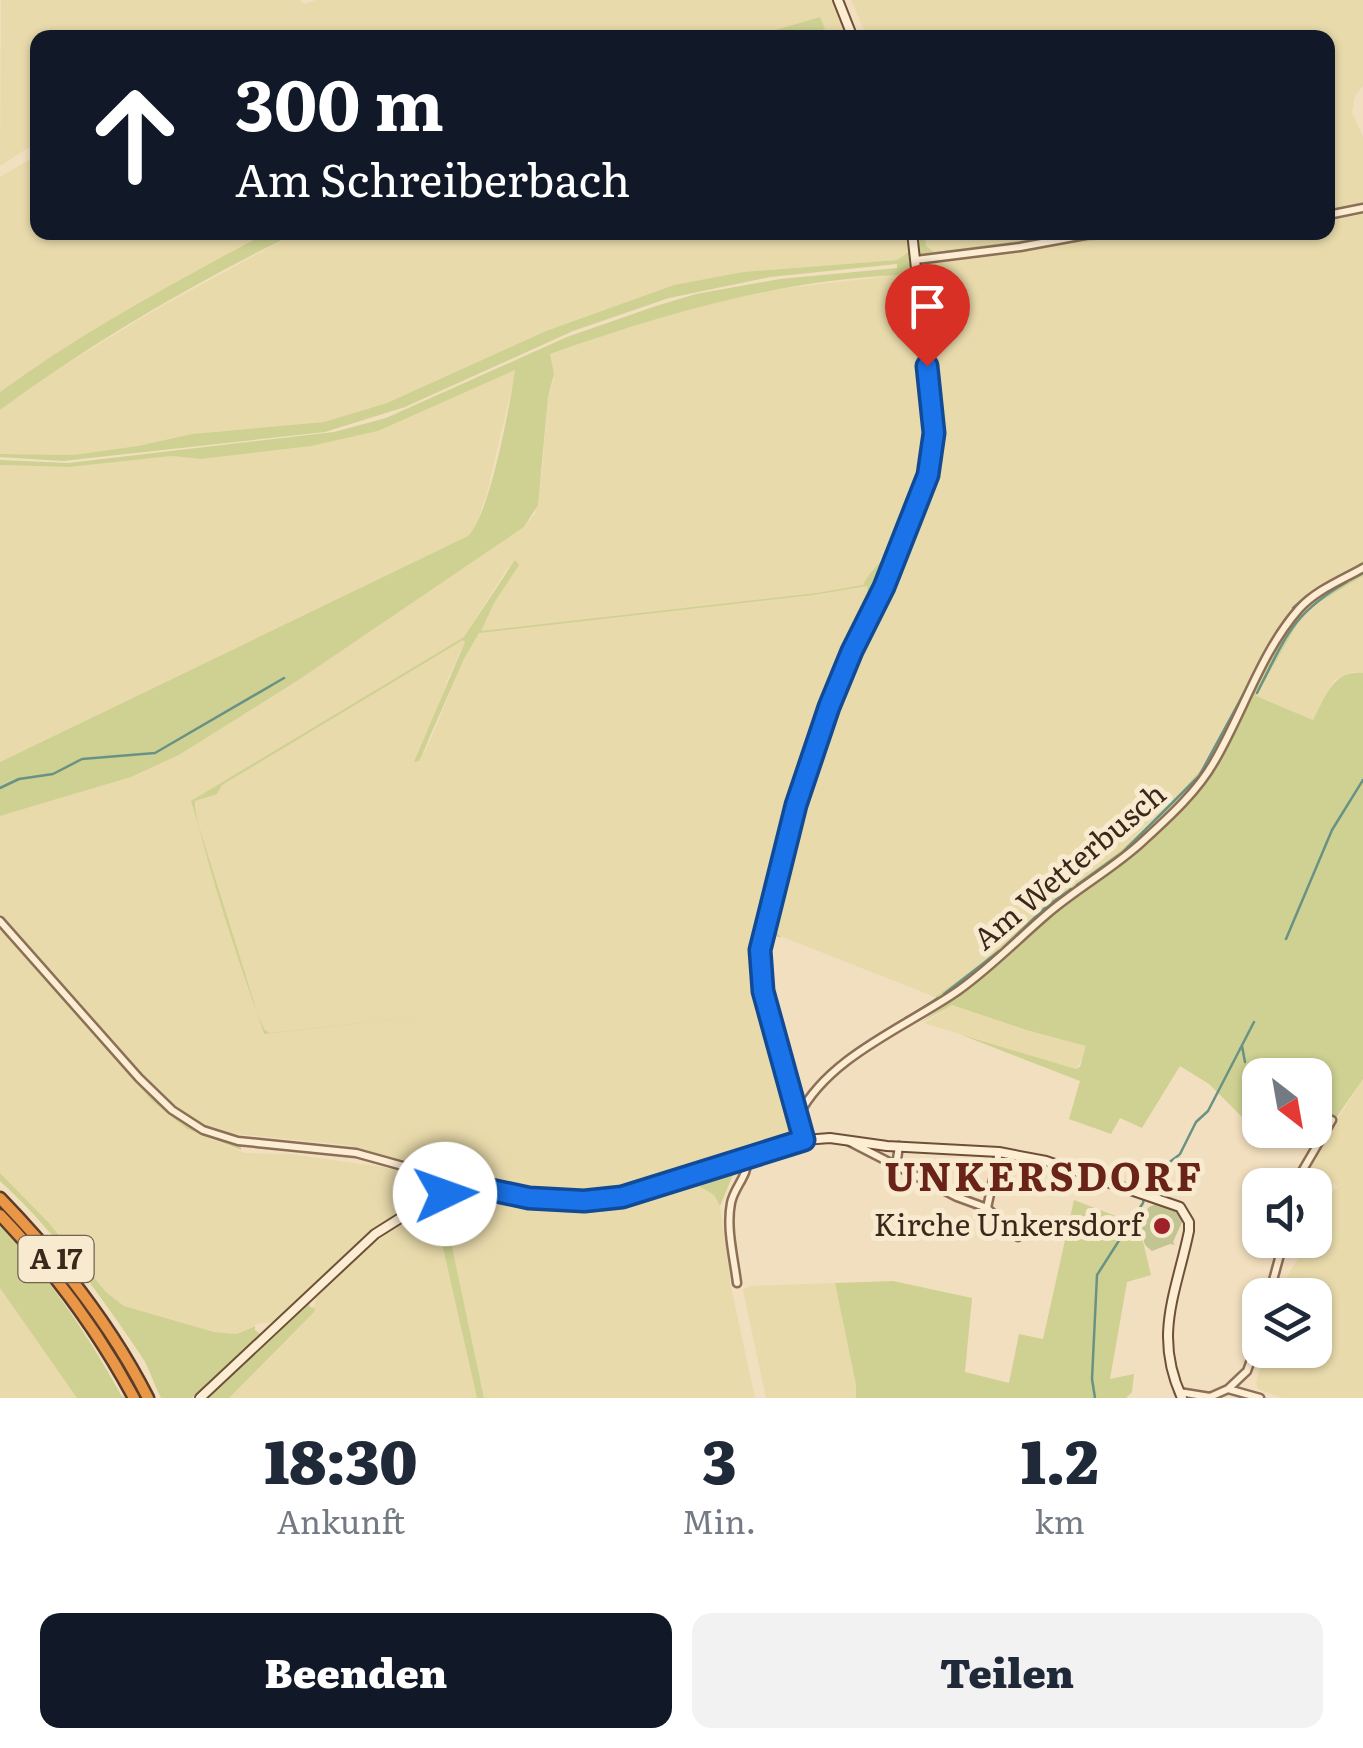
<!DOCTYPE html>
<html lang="de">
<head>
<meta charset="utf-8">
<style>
  :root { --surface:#fff; --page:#f2f2f3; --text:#1f2937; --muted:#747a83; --accent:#111827 }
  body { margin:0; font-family:Literata,serif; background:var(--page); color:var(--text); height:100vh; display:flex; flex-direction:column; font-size:38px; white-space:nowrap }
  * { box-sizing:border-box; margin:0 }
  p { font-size:32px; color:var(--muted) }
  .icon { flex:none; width:55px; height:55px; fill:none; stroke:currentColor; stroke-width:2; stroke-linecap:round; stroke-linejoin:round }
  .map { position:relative; height:1398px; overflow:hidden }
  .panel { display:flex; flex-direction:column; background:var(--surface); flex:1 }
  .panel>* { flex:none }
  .hud { position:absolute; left:30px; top:30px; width:1305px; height:210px; border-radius:20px; box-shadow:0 2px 8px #0004; background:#111827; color:#fff; overflow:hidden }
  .needle { width:65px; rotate:149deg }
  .controls { position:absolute; left:1242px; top:1058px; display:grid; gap:20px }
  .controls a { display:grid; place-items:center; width:90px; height:90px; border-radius:20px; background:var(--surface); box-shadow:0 2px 8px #0004; font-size:50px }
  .pin { position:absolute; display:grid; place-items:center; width:85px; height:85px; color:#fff; margin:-102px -42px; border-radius:50% 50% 50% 0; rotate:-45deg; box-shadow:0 0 10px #0007 }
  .pin .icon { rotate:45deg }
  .me { position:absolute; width:110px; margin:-55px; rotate:87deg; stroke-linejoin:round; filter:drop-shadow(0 0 8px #0008) }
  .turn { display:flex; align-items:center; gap:35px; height:210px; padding:0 40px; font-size:45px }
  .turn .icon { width:130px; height:130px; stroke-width:2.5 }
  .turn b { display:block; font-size:70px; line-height:85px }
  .eta { display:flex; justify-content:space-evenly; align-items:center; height:170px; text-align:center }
  .eta b { font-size:60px; font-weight:800; line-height:70px }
  .button { display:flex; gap:20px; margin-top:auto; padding:20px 40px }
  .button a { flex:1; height:115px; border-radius:20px; background:var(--accent); color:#fff; font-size:40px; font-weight:800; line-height:115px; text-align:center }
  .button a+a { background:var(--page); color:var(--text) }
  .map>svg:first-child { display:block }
  .farmland { fill:#e8daab; fill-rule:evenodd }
  .green { fill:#ced192 }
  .cemetery { fill:#c2c492 }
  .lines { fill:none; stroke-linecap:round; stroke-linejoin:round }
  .stream { stroke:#699285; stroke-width:2.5 }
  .street-casing { stroke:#8c6f56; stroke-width:11 }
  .secondary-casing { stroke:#6e5039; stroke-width:12 }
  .highway-casing { stroke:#593d2a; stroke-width:15 }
  .street { stroke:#fcedd3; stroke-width:6 }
  .secondary { stroke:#fcedd3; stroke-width:8 }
  .highway { stroke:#e99747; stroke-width:10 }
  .route-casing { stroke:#114b97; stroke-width:25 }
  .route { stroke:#1a73e8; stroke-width:18 }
  .poi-dot { fill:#a0202a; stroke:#f8eacf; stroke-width:4 }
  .labels { text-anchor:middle; stroke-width:10; stroke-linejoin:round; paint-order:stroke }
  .shield { fill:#f8eacf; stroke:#736251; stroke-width:2.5 }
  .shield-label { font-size:28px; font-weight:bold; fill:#3a281b }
  .street-label { font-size:30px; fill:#3a281b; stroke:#f8eacf }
  .poi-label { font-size:30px; fill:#3a281b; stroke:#f8eacf; text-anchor:end }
  .district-label { font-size:40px; font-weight:bold; letter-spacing:2.5px; fill:#6a2317; stroke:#f8eacf }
</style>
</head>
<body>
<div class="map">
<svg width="1363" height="1398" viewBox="0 0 1363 1398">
  <rect width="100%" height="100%" fill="#f2dfbf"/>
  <path class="farmland" d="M300,0l4,4 12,-4h517l16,37h-51l26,-8 -4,-12 -68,21h-714l-1,110h-9l-28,18 1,-166z
    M851,0h512v86l-8,10 -3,16 11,25v65l-35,7v-171l-461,-1z
    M37,155l1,77 228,1 -113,62 -120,73 -33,24v-215z
    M1363,214v347l-42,25 -66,86 -58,104 -78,76 -74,54 -61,56 -49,35 -160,-63 -4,-6 34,-137 43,-125 75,-162 14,-46 1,-34 -16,-155 3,-5 206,-30 197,-2v-11z
    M296,233h611l2,19 -12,8 -154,12 -69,13 -128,46 -159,72 -63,19 -132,12 -54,12 -65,9 -73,-1v-44l41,-31 119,-72z
    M925,233h150l-141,19 -8,-6z
    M898,275l11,12 15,143 -1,24 -14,47 -22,49 -24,35 4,1 1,12 -42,90 -41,120 -31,133 -1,27 -5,8h6l39,156 -50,19 -61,17 -17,11 -75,16 -71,-5 -172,-45 -129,-13 -31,-16 -34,-30 -147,-161 -6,-8v-101l131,-39 48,-22 121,-76 224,-152 11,-13 7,-43 6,-74 6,-18 -4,-25 98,-34 83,-22 47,-9zM510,564l-30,67 10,-1 -11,3 -15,26 -41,98 25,-79 17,-36 -1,-5z
    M516,369l-28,120 -13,41 -7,6 -468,226v-297l69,2 103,-11 29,3 110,-13 67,-15z
    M1363,576v97l-10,-1 -19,8 -21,40 -57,-23 46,-81 16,-13z
    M0,930l152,171 35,28 58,24 45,1 93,13 47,11 2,17 -58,37 -101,90 -16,2 -20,10 -23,-2 -90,-26 -18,-14 -58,-70 -48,-49z
    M952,1005l73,25 62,16v6l-11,17 -152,-46z
    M1363,1079v319h-81l-24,-9 -2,-5 8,-34h51v-55h-39l21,-35 6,-20h12v-32l23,-21 -4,-4 -19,20v-18h-17l1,-6z
    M694,1183l20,12 6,11 11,81 24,111h-271l-41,-194 3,-5 13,-4 23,1 57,9 50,2 49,-7z
    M433,1204l44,194h-248l84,-86 4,-17 54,-49 42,-32z
    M835,1283l21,102v13h-90l-23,-108 6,-4z
    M0,1288l18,23 59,87h-77z"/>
  <path class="green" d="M820,17l5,12 -27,8h-46z
    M266,233h30c-102,50 -204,109 -296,177v-18c83,-61 176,-110 266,-159z
    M907,233h18l1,13 8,6 141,-19h76l-222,29 -7,7 16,155 -1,34 -13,46 -86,191 -39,116 -28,116 11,11 -14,-4 -5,16 -9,-2 31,-140 41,-120 42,-90 -1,-12 -54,9 -334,38 -15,26 -45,102 -5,1 51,-120 -2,-2 -241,145 -5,9 -22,7c-4,16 58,209 70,229l5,3 182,-20 -188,21 -73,-233 273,-164 51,-77 4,5 -25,38 -13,28 336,-38 46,-8c6,-13 16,-20 23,-32 21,-39 34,-79 38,-123l-15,-143 -9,-12c-121,5 -237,39 -350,79l4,20 -6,23 -10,108 -14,22 -224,152 -121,76 -48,22 -131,39v-54l468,-226c22,-21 42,-132 47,-166l-137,61 -67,15 -110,13 -29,-3 -103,11 -69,-2v-5l68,3 266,-31 52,-14 181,-81 89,-31 40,-12 84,-15 117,-11v-4l-127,13 -101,21 -96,33 -168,76 -80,25 -262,29 -63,-4v-3l73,1 65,-9 54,-12 132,-12 63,-19 159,-72 128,-46 69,-13 154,-12 12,-8z
    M1363,561v15l-45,27 -16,13 -46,80 57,24c12,-22 20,-51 50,-47v406l-27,39 -21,-9v-34h-55v55h12l-9,8 -54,-54 -29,-18 -38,62 -22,-10 -9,16 -42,-15 11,-38 -121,-47 117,35 4,-2 6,-21 -60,-16 -74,-25 -32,18 27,-19 -12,-7 49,-35 61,-56 74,-54 49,-45 37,-42 88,-158z
    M0,925l154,173 49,35 38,11v6l-54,-21 -35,-28 -150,-169z
    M743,1151l-23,55 -6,-11 -20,-12 -34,10 -4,-11 26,-14z
    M0,1173l48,49 58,70 18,14 90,26 23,2 18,-8v4l7,5 -70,63h-31c-7,-14 -12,-30 -19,-41 -42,-62 -86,-125 -142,-176z
    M446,1199l-3,5 41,194h-7l-44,-194z
    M1074,1200l65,25 12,50 -24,7 -17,97 24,-5 -2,18 -6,6h-270v-13l-21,-102 58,-2 79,17 -7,74 44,11 10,-49 24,5z
    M0,1226c47,48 88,109 121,169l5,3h-49l-77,-110z
    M309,1302l1,5 5,1 -1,4 -85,86h-21z"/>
  <path class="cemetery" d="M1159,1203l18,8 6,9 -10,22 2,3 -5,-1 -18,7 -7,-6 -6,-23 10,-15z"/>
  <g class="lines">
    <path class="stream" d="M1350,580l13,-7
      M1293,608l15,-13
      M1275,637l12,-20
      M1257,693c28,-54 34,-79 90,-111
      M0,788l19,-9 34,-5 29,-15 73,-6 129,-75
      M1077,885l46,-33 76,-76 51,-94
      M1286,939l46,-109 31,-50
      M1003,948l44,-42 24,-17
      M944,994l55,-43
      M900,1022l38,-24
      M1242,1046l3,16
      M1180,1154l16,-32 12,-11 46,-89
      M1095,1398l-3,-19 5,-104 46,-72 3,-14 9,-16 24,-18"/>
    <defs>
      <path id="street" d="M1328,215l35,-7
        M916,260l104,-13 81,-15
        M0,921l139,157 33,32 31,20 35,11 118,12 119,33
        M799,1115c30,-59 109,-89 160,-125 32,-23 58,-50 87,-75 31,-27 67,-46 97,-74 25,-23 54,-49 71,-79 29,-49 47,-110 85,-153 17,-19 43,-29 64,-41
        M850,1142l107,55 30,11 31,29
        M896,1166l3,-20
        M1294,1185l38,-65
        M987,1208l12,-56
        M737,1283c-3,-25 -11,-55 -6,-80 3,-16 18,-28 16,-44
        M1269,1295l15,-55
        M1228,1389l19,-18 13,-36
        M1179,1392l31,5 18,-8 32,9"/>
      <path id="secondary" d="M838,0l15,38
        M804,1140l-41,-149 -3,-41 36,-145 33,-98 13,-34 42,-86 44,-112 6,-42 -22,-201
        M200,1398l175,-164 54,-34 21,-8 31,-4 48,10 55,3 39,-4 181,-57 26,-2 57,8 112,6 47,9 134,46 9,15v9c-13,63 -36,104 -7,167"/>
      <path id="highway" d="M0,1198c58,60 110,125 148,200
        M0,1215c53,55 98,116 134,183"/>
    </defs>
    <use href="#street" class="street-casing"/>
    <use href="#secondary" class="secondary-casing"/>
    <use href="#highway" class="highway-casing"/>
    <use href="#street" class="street"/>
    <use href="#secondary" class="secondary"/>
    <use href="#highway" class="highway"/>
  </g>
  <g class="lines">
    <defs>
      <path id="route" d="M445,1194l37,-6 47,10 55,3 38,-4 182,-57 -41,-149 -3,-41 36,-145 33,-98 23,-56 32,-64 44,-112 6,-42 -7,-67"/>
    </defs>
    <use href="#route" class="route-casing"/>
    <use href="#route" class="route"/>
  </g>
  <circle class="poi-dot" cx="1162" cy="1226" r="10"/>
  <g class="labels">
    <rect class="shield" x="18.5" y="1236" width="75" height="46" rx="8"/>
    <g class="shield-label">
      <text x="56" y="1269">A 17</text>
    </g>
    <g class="street-label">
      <text transform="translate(1070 867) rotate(-40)" y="10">Am Wetterbusch</text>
    </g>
    <g class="poi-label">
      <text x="1142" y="1236">Kirche Unkersdorf</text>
    </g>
    <g class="district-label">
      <text x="1044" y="1191">UNKERSDORF</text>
    </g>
  </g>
</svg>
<div class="controls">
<a><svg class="needle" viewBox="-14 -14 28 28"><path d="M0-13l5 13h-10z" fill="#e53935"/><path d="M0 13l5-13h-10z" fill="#747a83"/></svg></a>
<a><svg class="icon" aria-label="sound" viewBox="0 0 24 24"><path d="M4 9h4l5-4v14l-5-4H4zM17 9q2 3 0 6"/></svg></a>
<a><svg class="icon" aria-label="layers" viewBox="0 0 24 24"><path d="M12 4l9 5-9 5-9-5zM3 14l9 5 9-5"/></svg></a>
</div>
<div class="pin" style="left:927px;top:366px;background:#d93025"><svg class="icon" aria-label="arrive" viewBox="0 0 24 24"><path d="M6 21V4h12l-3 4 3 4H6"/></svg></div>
<svg class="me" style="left:445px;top:1194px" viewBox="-20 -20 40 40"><circle r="19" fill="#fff"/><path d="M0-13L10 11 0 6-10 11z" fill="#1a73e8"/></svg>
<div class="hud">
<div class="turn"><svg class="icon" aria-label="ahead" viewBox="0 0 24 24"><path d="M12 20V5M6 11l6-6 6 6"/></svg><div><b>300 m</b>Am Schreiberbach</div></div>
</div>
</div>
<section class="panel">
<div class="eta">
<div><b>18:30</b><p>Ankunft</p></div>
<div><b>3</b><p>Min.</p></div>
<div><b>1.2</b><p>km</p></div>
</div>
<div class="button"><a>Beenden</a><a>Teilen</a></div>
</section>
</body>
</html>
